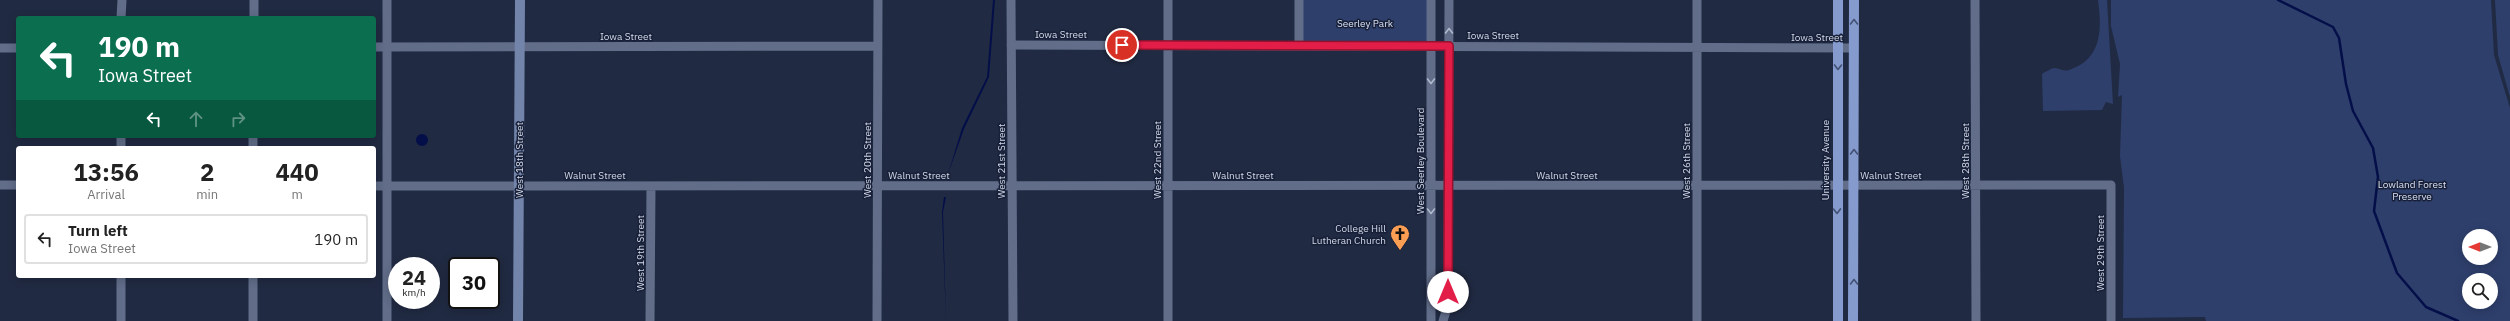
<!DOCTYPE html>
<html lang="en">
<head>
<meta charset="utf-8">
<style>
  :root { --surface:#fff; --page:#f6f6f6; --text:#222; --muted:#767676; --line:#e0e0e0 }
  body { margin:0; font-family:"IBM Plex Sans",sans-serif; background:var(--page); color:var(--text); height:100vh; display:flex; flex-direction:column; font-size:15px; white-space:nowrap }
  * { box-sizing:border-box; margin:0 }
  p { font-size:13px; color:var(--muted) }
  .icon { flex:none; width:22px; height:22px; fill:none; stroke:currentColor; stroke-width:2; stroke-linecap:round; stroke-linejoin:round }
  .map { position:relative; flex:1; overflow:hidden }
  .drawer { position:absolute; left:16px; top:146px; width:360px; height:132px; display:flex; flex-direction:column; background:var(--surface); border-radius:4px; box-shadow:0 2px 10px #0003 }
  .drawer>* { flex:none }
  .hud { position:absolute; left:16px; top:16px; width:360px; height:122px; border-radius:4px; box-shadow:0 2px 10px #0003; background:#0b6e4f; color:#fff; overflow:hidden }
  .needle { width:26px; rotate:270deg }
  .controls { position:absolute; left:2462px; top:229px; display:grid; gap:8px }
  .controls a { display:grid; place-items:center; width:36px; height:36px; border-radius:50%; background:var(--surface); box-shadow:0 2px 10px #0003; font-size:20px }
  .speed { position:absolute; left:388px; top:257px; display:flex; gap:8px; font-size:20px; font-weight:700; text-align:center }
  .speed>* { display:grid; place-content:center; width:52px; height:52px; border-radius:50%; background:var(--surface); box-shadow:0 2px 10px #0003; line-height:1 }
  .speed small { font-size:10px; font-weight:400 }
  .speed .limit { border:2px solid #111; border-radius:6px; background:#fff; color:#111 }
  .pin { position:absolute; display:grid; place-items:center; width:34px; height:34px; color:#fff; margin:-17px; border:2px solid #fff; border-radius:50%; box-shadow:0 1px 4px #0007 }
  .me { position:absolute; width:44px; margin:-22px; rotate:0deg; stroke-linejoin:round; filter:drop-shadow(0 0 3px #0008) }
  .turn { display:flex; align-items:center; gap:14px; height:84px; padding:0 16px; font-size:18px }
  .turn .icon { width:52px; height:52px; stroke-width:2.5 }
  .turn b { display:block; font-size:28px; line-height:34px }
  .lanes { display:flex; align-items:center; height:38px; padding:0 16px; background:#0003; justify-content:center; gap:20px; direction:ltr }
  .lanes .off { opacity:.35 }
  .eta { display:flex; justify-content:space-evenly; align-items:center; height:68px; text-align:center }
  .eta b { font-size:24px; font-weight:800; line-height:28px }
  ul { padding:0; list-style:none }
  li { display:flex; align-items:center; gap:12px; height:50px; margin:0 8px 6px; padding:0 8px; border:2px solid var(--line); border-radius:4px }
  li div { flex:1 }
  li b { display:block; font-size:15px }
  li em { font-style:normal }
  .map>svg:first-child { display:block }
  .green { fill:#2e3f6c; fill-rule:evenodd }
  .water { fill:#040f49 }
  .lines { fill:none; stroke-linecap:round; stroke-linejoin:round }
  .stream { stroke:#040f49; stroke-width:2.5 }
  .street { stroke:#616d89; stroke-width:9 }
  .secondary { stroke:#7384ab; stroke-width:10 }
  .primary { stroke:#859bcd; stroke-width:10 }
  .oneway { stroke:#435174 }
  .oneway2 { stroke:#afb8cc }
  .route-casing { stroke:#92132f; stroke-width:10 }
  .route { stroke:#e11d48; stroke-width:7 }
  .labels { text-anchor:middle; stroke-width:3; stroke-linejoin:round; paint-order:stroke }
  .park-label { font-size:10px; fill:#d8e0f3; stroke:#172038 }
  .street-label { font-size:10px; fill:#d0d8e8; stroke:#172038 }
  .poi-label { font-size:10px; fill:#d0d8e8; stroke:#172038; text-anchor:end }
</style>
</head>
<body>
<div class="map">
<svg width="2510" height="321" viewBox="0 0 2510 321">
  <rect width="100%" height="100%" fill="#202a42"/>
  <path class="green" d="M1299,0h132v46h-132z
    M2098,0h9l6,104 -7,-2 -4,8 -59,1 -1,-37c3,-2 8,-5 12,-6 5,0 10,4 15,2 33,-11 33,-40 29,-70z
    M2111,0h380l3,55 16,53v213h-304l-1,-4 -82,1 1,-130 -4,-32 2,-61 -4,2 2,-33 -9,-38zM2469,236h22v22h-22zM2469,280h22v22h-22z
    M2495,0h15v97l-12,-42z"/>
  <path class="water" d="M993,0h2l-6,77 -25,52 -16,45 14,-46 25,-51z
    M416 140a6 6 0 1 1 12 0a6 6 0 1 1-12 0Z
    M944,197h2l-3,15 3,109 -4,-109z"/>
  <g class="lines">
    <path class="stream" d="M2278,0l55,27 6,11 7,46 7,27 20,37 5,29 -4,34 23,62 29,34 32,14"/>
    <path class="street" d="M387,0v321
      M1011,0l2,321
      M1299,0v46
      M1431,0v321
      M1697,0v321
      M1975,0l1,321
      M121,18l1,-18
      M254,18v-18
      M1011,45l843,3
      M374,47l504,-1
      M0,48h18
      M121,148v-12
      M253,148v-12
      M0,185h18
      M374,186l1737,-1v136
      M121,321v-45
      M253,321v-45
      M650,321l1,-135
      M877,321l1,-321
      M1168,321v-321
      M1443,321l5,-16 1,-305"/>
    <path class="secondary" d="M518,321l2,-321"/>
    <path class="primary" d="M1838,0v321
      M1853,321l1,-321"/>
  </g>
  <defs><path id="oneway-chevron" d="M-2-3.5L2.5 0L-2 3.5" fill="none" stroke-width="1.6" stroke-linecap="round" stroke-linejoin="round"/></defs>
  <g class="oneway">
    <use href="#oneway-chevron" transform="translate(1854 22) rotate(-90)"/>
    <use href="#oneway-chevron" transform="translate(1838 67) rotate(91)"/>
    <use href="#oneway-chevron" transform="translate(1854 152) rotate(-90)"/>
    <use href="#oneway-chevron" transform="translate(1837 211) rotate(89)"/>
    <use href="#oneway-chevron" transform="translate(1854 282) rotate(-90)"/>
  </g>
  <g class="oneway2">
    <use href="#oneway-chevron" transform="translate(1449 31) rotate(-90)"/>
    <use href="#oneway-chevron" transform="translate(1431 81) rotate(90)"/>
    <use href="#oneway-chevron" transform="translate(1431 211) rotate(90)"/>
  </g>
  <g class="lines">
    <defs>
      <path id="route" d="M1122,45l327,1 -1,246"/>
    </defs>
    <use href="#route" class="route-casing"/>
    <use href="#route" class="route"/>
  </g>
  <defs>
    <symbol id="church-pin" viewBox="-11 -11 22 30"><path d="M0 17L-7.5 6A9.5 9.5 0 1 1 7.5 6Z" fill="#fc9d54" stroke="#172038"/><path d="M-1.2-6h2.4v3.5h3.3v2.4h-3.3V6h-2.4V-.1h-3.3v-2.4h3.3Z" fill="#111"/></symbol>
  </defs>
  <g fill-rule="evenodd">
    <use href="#church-pin" x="1389" y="223" width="22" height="30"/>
  </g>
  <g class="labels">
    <g class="park-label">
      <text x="1365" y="27">Seerley Park</text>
      <text x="2412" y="188">Lowland Forest<tspan x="2412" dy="12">Preserve</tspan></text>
    </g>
    <g class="street-label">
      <text x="1061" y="38">Iowa Street</text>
      <text x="1493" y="39">Iowa Street</text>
      <text x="626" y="40">Iowa Street</text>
      <text x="1817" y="41">Iowa Street</text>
      <text transform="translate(519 160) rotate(-90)" y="4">West 18th Street</text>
      <text transform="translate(867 160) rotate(-90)" y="4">West 20th Street</text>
      <text transform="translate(1157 160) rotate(-90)" y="4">West 22nd Street</text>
      <text transform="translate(1825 160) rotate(-90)" y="4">University Avenue</text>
      <text transform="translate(1001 161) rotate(-90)" y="4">West 21st Street</text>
      <text transform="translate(1420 161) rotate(-90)" y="4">West Seerley Boulevard</text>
      <text transform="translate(1686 161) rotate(-90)" y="4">West 26th Street</text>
      <text transform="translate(1965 161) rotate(-90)" y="4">West 28th Street</text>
      <text x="595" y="179">Walnut Street</text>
      <text x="919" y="179">Walnut Street</text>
      <text x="1243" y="179">Walnut Street</text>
      <text x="1567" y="179">Walnut Street</text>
      <text x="1891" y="179">Walnut Street</text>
      <text transform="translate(640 253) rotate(-90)" y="4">West 19th Street</text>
      <text transform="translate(2100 253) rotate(-90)" y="4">West 29th Street</text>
    </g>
    <g class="poi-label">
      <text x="1386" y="232">College Hill<tspan x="1386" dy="12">Lutheran Church</tspan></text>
    </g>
  </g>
</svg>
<div class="controls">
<a><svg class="needle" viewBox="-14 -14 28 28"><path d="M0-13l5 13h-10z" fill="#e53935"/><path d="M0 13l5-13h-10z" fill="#767676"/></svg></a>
<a><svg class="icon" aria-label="search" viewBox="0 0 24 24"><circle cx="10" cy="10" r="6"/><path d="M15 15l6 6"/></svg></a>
</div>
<div class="speed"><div>24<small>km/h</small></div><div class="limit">30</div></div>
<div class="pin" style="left:1122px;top:45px;background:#d93025"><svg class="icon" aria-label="arrive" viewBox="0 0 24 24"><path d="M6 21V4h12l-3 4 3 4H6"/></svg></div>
<svg class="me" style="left:1448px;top:292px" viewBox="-20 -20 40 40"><circle r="19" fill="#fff"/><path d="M0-13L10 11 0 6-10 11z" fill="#e11d48"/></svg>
<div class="hud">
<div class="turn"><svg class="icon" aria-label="left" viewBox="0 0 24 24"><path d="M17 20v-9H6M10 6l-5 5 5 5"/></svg><div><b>190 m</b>Iowa Street</div></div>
<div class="lanes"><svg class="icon" aria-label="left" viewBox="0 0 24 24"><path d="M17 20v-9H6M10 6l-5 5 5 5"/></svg><svg class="icon off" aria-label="ahead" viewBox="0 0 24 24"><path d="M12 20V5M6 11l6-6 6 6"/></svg><svg class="icon off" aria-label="right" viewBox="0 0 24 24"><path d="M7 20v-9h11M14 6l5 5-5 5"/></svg></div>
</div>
<section class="drawer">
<div class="eta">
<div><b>13:56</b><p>Arrival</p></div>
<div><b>2</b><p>min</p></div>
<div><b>440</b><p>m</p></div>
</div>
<ul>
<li><svg class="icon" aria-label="left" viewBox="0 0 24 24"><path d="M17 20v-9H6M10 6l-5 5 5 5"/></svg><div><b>Turn left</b><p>Iowa Street</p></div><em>190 m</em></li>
</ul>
</section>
</div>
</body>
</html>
